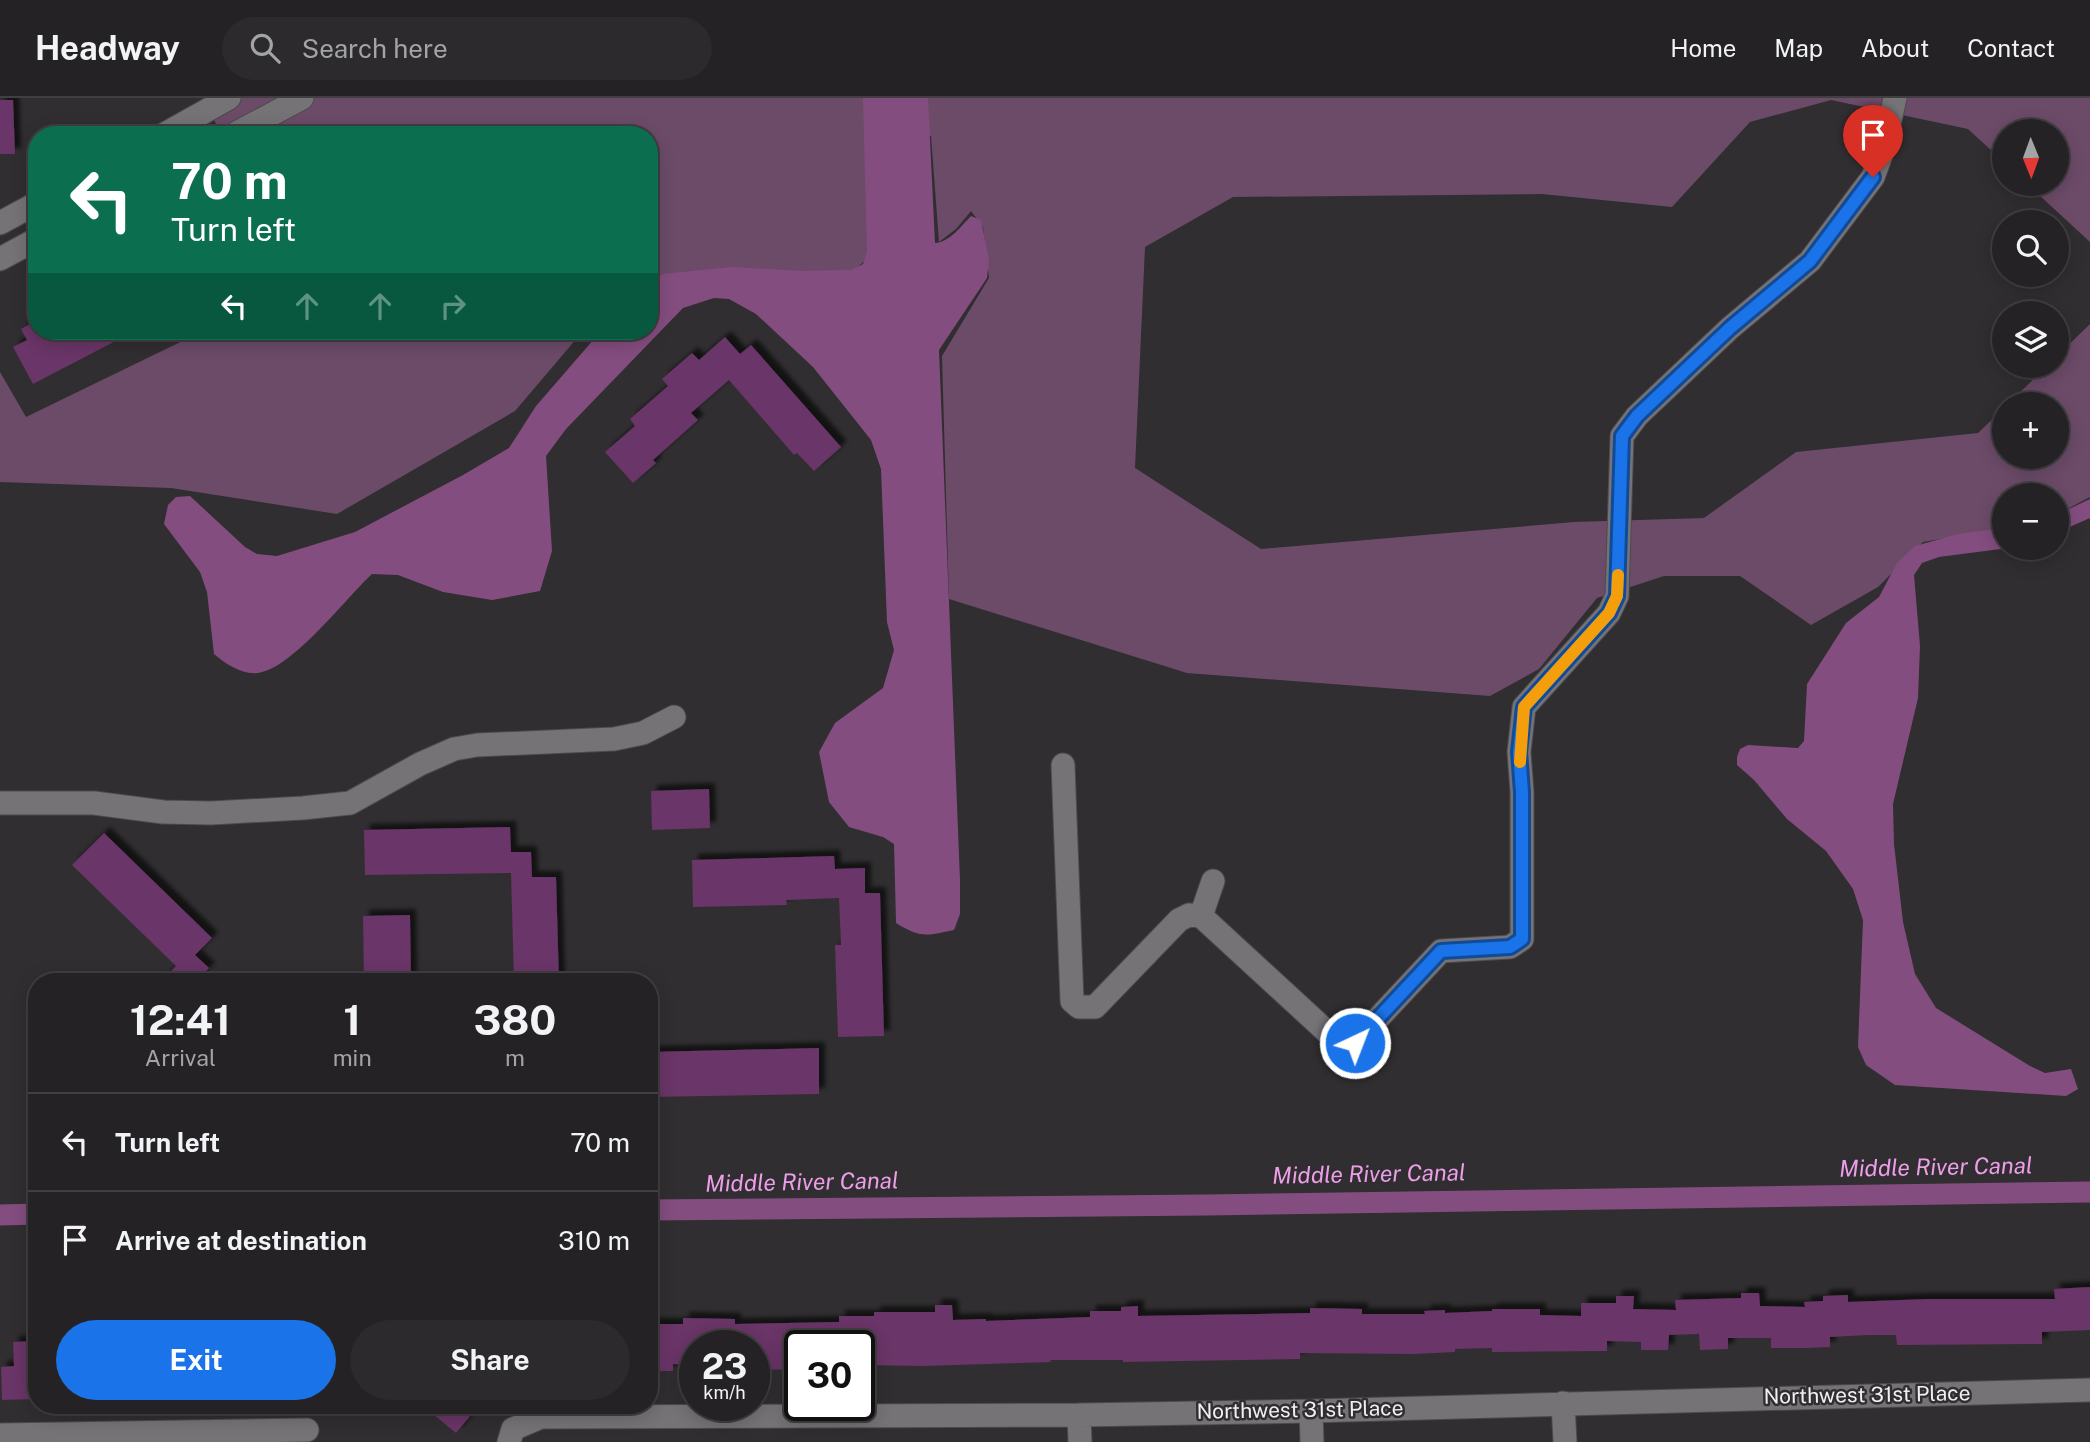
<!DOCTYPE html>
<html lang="en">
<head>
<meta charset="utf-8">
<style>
  :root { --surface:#242224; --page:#2c2a2c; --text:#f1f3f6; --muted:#a3a4a6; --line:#413f41; --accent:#1a73e8 }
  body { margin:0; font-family:"Public Sans",sans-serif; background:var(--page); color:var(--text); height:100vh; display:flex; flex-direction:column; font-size:26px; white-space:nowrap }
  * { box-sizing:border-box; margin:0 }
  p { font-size:23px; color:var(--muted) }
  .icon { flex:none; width:38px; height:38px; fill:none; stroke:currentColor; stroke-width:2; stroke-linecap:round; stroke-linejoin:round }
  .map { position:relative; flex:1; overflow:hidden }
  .side { position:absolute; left:28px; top:875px; width:630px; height:441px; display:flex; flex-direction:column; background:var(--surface); border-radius:28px; box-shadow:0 4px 18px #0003,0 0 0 2px var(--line) }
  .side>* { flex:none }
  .guide { position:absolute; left:28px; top:28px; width:630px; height:214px; border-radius:28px; box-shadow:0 4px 18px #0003,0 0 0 2px var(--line); background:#0b6e4f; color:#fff; overflow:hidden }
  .needle { width:46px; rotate:179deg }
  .buttons { position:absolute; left:1992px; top:21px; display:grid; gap:14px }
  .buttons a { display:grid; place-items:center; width:77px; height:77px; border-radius:50%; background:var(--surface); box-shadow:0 4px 18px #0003,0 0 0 2px var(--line); font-size:35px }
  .speed { position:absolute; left:679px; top:1232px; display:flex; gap:14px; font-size:35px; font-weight:700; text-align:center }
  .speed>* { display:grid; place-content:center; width:91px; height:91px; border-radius:50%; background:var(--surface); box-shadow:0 4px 18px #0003,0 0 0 2px var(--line); line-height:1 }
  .speed small { font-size:18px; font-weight:400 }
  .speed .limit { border:4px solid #111; border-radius:10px; background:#fff; color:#111 }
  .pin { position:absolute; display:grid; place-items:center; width:60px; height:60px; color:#fff; margin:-72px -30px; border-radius:50% 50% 50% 0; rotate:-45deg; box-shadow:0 0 7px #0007 }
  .pin .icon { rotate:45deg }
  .me { position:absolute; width:77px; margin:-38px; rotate:43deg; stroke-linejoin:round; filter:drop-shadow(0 0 5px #0008) }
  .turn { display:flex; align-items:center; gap:24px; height:147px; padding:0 28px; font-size:32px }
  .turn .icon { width:91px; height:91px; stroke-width:2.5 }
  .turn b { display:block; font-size:49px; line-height:60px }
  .lanes { display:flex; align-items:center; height:66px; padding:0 28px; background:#0003; justify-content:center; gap:35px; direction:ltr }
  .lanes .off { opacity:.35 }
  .eta { display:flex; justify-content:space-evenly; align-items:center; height:119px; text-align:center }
  .eta b { font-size:42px; font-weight:700; line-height:49px }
  .action { display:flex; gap:14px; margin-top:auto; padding:14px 28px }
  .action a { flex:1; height:80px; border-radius:42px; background:var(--accent); color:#fff; font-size:28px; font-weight:700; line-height:80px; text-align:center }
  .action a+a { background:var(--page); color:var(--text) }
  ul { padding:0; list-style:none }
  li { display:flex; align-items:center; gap:21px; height:98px; padding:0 28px; border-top:2px solid var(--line) }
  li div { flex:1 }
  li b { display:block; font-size:26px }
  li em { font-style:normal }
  header { display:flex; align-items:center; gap:42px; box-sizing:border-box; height:98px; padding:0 35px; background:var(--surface); border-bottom:2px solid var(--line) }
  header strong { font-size:33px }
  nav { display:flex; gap:38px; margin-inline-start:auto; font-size:24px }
  .search { width:490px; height:63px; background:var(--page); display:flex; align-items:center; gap:18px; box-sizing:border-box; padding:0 24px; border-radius:38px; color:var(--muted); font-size:26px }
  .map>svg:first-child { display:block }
  .green { fill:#6c4b69 }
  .water { fill:#844d80 }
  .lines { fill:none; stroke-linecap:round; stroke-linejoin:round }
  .canal { stroke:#844d80; stroke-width:21 }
  .building { fill:#6a3567; filter:url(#shadow) }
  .minor-casing { stroke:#4c4a4c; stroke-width:25 }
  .minor { stroke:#767376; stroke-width:23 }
  .route-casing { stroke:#114b97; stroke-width:18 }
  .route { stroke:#1a73e8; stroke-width:12 }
  .slow { stroke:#f59e0b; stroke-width:12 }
  .labels { text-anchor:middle; stroke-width:5; stroke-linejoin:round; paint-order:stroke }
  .street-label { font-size:21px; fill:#f0eff0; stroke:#302e30 }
  .water-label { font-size:23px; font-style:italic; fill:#ed9ee8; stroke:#302e30 }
</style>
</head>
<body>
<header>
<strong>Headway</strong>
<div class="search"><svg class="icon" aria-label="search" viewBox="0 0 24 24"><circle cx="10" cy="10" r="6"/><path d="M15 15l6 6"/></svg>Search here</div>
<nav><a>Home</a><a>Map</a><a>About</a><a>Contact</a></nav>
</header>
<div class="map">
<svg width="2090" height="1344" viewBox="0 0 2090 1344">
  <defs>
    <filter id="shadow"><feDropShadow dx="6" dy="-6" stdDeviation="2" flood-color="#0009"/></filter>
  </defs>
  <rect width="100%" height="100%" fill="#302e30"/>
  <path class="green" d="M204,0h1886v144l-63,-58h29v-53h-52v31l-36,-33 -137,-29 -81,22 -78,85 -130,-13 -309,3 -88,50 -10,221 126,81 313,-27 130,-4 92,-66 182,-19 26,-25v49h52v-53h-48l39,-38h9v-9l34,-33v173l-34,18v-20h-52v33l-81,14 -45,45 -67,38 -71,-49h-76l-67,22 -58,71 -49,27 -303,-23 -238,-74 -7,-243 47,-78 -6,-51 -12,-16 -15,18 -17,13 -8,-106 -65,1 3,120 -17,15 -203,7v-144h-428z
    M203,233h380l-68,80 -178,103 -166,-26 -171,-6v-110l26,45z"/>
  <path class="water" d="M863,0h65l7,145c15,-1 26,-17 36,-27l10,4 8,40 -2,18 -48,72 21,530v34l-6,16c-28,6 -34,8 -58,-7l-2,-79 -11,-7 -34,-10 -20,-25 -10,-50 16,-29 48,-35 11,-38 -7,-28 -6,-153 -10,-29 -58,-73 -57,-53 -27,-15 -15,-1 -31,10 -117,121 -20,27 6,95 -12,40 -48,9 -49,-8 -45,-17 -26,-1c-27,25 -79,94 -114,99 -16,2 -32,-9 -44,-19l-7,-62 -7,-20 -36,-48 4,-19 8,-8 14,-1 55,51 12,7 20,2 78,-24 108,-57 46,-27 27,-42 65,-75h48v-47l14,-10 69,-7 68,4 51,-1 12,-6 4,-12z
    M2090,401v19l-34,15v-18z
    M2004,430v20h4l-69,9 -17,6 -8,12 6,71 -2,52 -25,106 1,40 9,78 12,52 21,34 94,58 15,7 26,-4 7,20 -12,7 -171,-11 -29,-20 -8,-18 5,-127 -10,-31 -27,-38 -39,-32 -33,-39 -17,-15v-8l3,-8 8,-4 50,3 6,-7 3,-57 39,-61 33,-26 18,-34 18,-17 43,-12z"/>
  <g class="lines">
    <path class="canal" d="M649,1112l557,-5 884,-13
      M0,1117l37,-1"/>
  </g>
  <path class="building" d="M0,2h13l2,54h-15z
    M34,224l3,9h98l-102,53 -20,-37 14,-7 -6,-11z
    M725,239l15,17 11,-9 90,102 -27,24 -17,-18 -3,2 -65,-75 -38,33 7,7 -45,40 3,3 -23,20 -28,-31 30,-26 -5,-7 38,-33 -6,-7 30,-26 7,7z
    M709,691l1,39 -58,2 -1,-39z
    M510,729l1,25h20l1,25h24l3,105h-45l-3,-109 -146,2 -1,-45z
    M104,735l108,105 -17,17 14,13 -13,14h-35l15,-16 -104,-101z
    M834,758l1,13 30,-1v25h15l4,143 -46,1 -3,-92h6l-2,-47 -53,2 1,5 -94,2 -1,-47z
    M410,817l1,67h-47l-1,-66z
    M819,950v46l-170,3v-45z
    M2090,1189v43l-48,2v12l-145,1 -1,-10h-28l-38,2v10l-23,1h-36v-10h-43v11l-28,1 -1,-16 -30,1 -1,15h-27v-8l-34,-1v10l-115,1v-4l-37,1v3l-42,2 -113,-1v6l-177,3v-2h-73l1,2 -128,4 -64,-1v-19h-61l1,23 -45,1v-24h-59v19l-22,-1v7h-24v-47h34v-6l52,1v5l104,-2v-6h35v-4h61v-7h17l1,15 33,-1v2l104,-4v-6h31v-4l17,-1v10l172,-3v-5l52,1v5h63l-1,-3 21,-1v3l47,-2v-2h48v6l41,1v-13h35v-7h18l-1,13 43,1 -1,-10 66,-2v-5h18l1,13 45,1 -1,-5 19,-1v-5l25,-1v7l81,-3h126l-1,-10z
    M37,1243v58l-35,1 -1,-33 13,-1 -1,-24z
    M422,1307h57l-23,28z"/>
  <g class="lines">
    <defs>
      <path id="minor" d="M163,37l66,-37
        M233,37l69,-37
        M0,125l37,-20
        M0,161l37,-20
        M1063,667l9,236 7,6h16l84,-87 10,-5 12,1 137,126 17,1 86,-92 69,-4 12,-8v-147l-3,-40 5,-45 85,-94 8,-17 5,-160 15,-20 93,-88 80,-67 63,-84 11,-30 11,-49
        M0,705h94l69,9 48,1 92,-5 47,-5 70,-39 34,-15 23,-4 137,-6 29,-6 31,-16
        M1201,818l12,-35
        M1563,1305l2,39
        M1311,1313l1,31
        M1079,1317l1,27
        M0,1337l307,-5
        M509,1344l4,-13 28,-12 538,-2 232,-4 779,-21"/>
    </defs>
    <use href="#minor" class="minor-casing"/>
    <use href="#minor" class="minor"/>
  </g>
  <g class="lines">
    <defs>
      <path id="route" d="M1355,945l86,-92 69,-4 12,-8v-147l-3,-40 5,-45 85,-94 8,-17 5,-160 15,-20 93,-88 80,-67 63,-84"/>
    </defs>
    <use href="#route" class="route-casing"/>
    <use href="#route" class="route"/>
    <path class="slow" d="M1520,664l4,-55 85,-94 8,-17 1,-21"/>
  </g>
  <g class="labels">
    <g class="street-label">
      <text transform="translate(1867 1297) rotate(-1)" y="7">Northwest 31st Place</text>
      <text transform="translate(1300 1312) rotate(-1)" y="7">Northwest 31st Place</text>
    </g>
    <g class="water-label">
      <text transform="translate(1936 1069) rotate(-1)" y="8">Middle River Canal</text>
      <text transform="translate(1369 1076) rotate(-1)" y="8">Middle River Canal</text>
      <text transform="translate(802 1084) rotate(-1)" y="8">Middle River Canal</text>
    </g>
  </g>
</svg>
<div class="buttons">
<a><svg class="needle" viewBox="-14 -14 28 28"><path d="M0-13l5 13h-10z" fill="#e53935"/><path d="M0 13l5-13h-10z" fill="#a3a4a6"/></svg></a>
<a><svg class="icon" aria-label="search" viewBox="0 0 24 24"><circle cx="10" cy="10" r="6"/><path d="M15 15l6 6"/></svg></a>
<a><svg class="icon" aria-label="layers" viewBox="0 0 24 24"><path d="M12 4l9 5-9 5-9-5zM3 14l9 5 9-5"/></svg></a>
<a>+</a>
<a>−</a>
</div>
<div class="speed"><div>23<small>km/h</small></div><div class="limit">30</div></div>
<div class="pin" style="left:1873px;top:79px;background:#d93025"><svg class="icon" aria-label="arrive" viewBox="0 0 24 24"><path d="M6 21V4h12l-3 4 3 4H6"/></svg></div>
<svg class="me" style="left:1355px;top:945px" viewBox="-20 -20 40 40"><circle r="17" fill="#1a73e8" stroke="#fff" stroke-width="3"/><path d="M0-11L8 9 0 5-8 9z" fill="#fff"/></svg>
<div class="guide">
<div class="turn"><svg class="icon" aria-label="left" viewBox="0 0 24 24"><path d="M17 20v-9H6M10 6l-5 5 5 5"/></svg><div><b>70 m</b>Turn left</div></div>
<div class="lanes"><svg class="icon" aria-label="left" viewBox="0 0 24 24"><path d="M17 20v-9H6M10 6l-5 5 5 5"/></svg><svg class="icon off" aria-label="ahead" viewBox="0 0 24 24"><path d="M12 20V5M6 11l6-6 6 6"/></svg><svg class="icon off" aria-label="ahead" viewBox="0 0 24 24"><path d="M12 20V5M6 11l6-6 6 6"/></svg><svg class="icon off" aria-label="right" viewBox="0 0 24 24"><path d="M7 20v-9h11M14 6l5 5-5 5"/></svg></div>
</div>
<section class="side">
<div class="eta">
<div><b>12:41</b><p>Arrival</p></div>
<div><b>1</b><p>min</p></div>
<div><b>380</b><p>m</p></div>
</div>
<ul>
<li><svg class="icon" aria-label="left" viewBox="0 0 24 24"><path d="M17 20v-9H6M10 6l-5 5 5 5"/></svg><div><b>Turn left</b></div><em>70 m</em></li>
<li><svg class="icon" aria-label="arrive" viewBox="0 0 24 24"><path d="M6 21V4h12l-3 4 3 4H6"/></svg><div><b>Arrive at destination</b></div><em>310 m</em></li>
</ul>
<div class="action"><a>Exit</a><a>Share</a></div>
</section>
</div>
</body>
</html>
